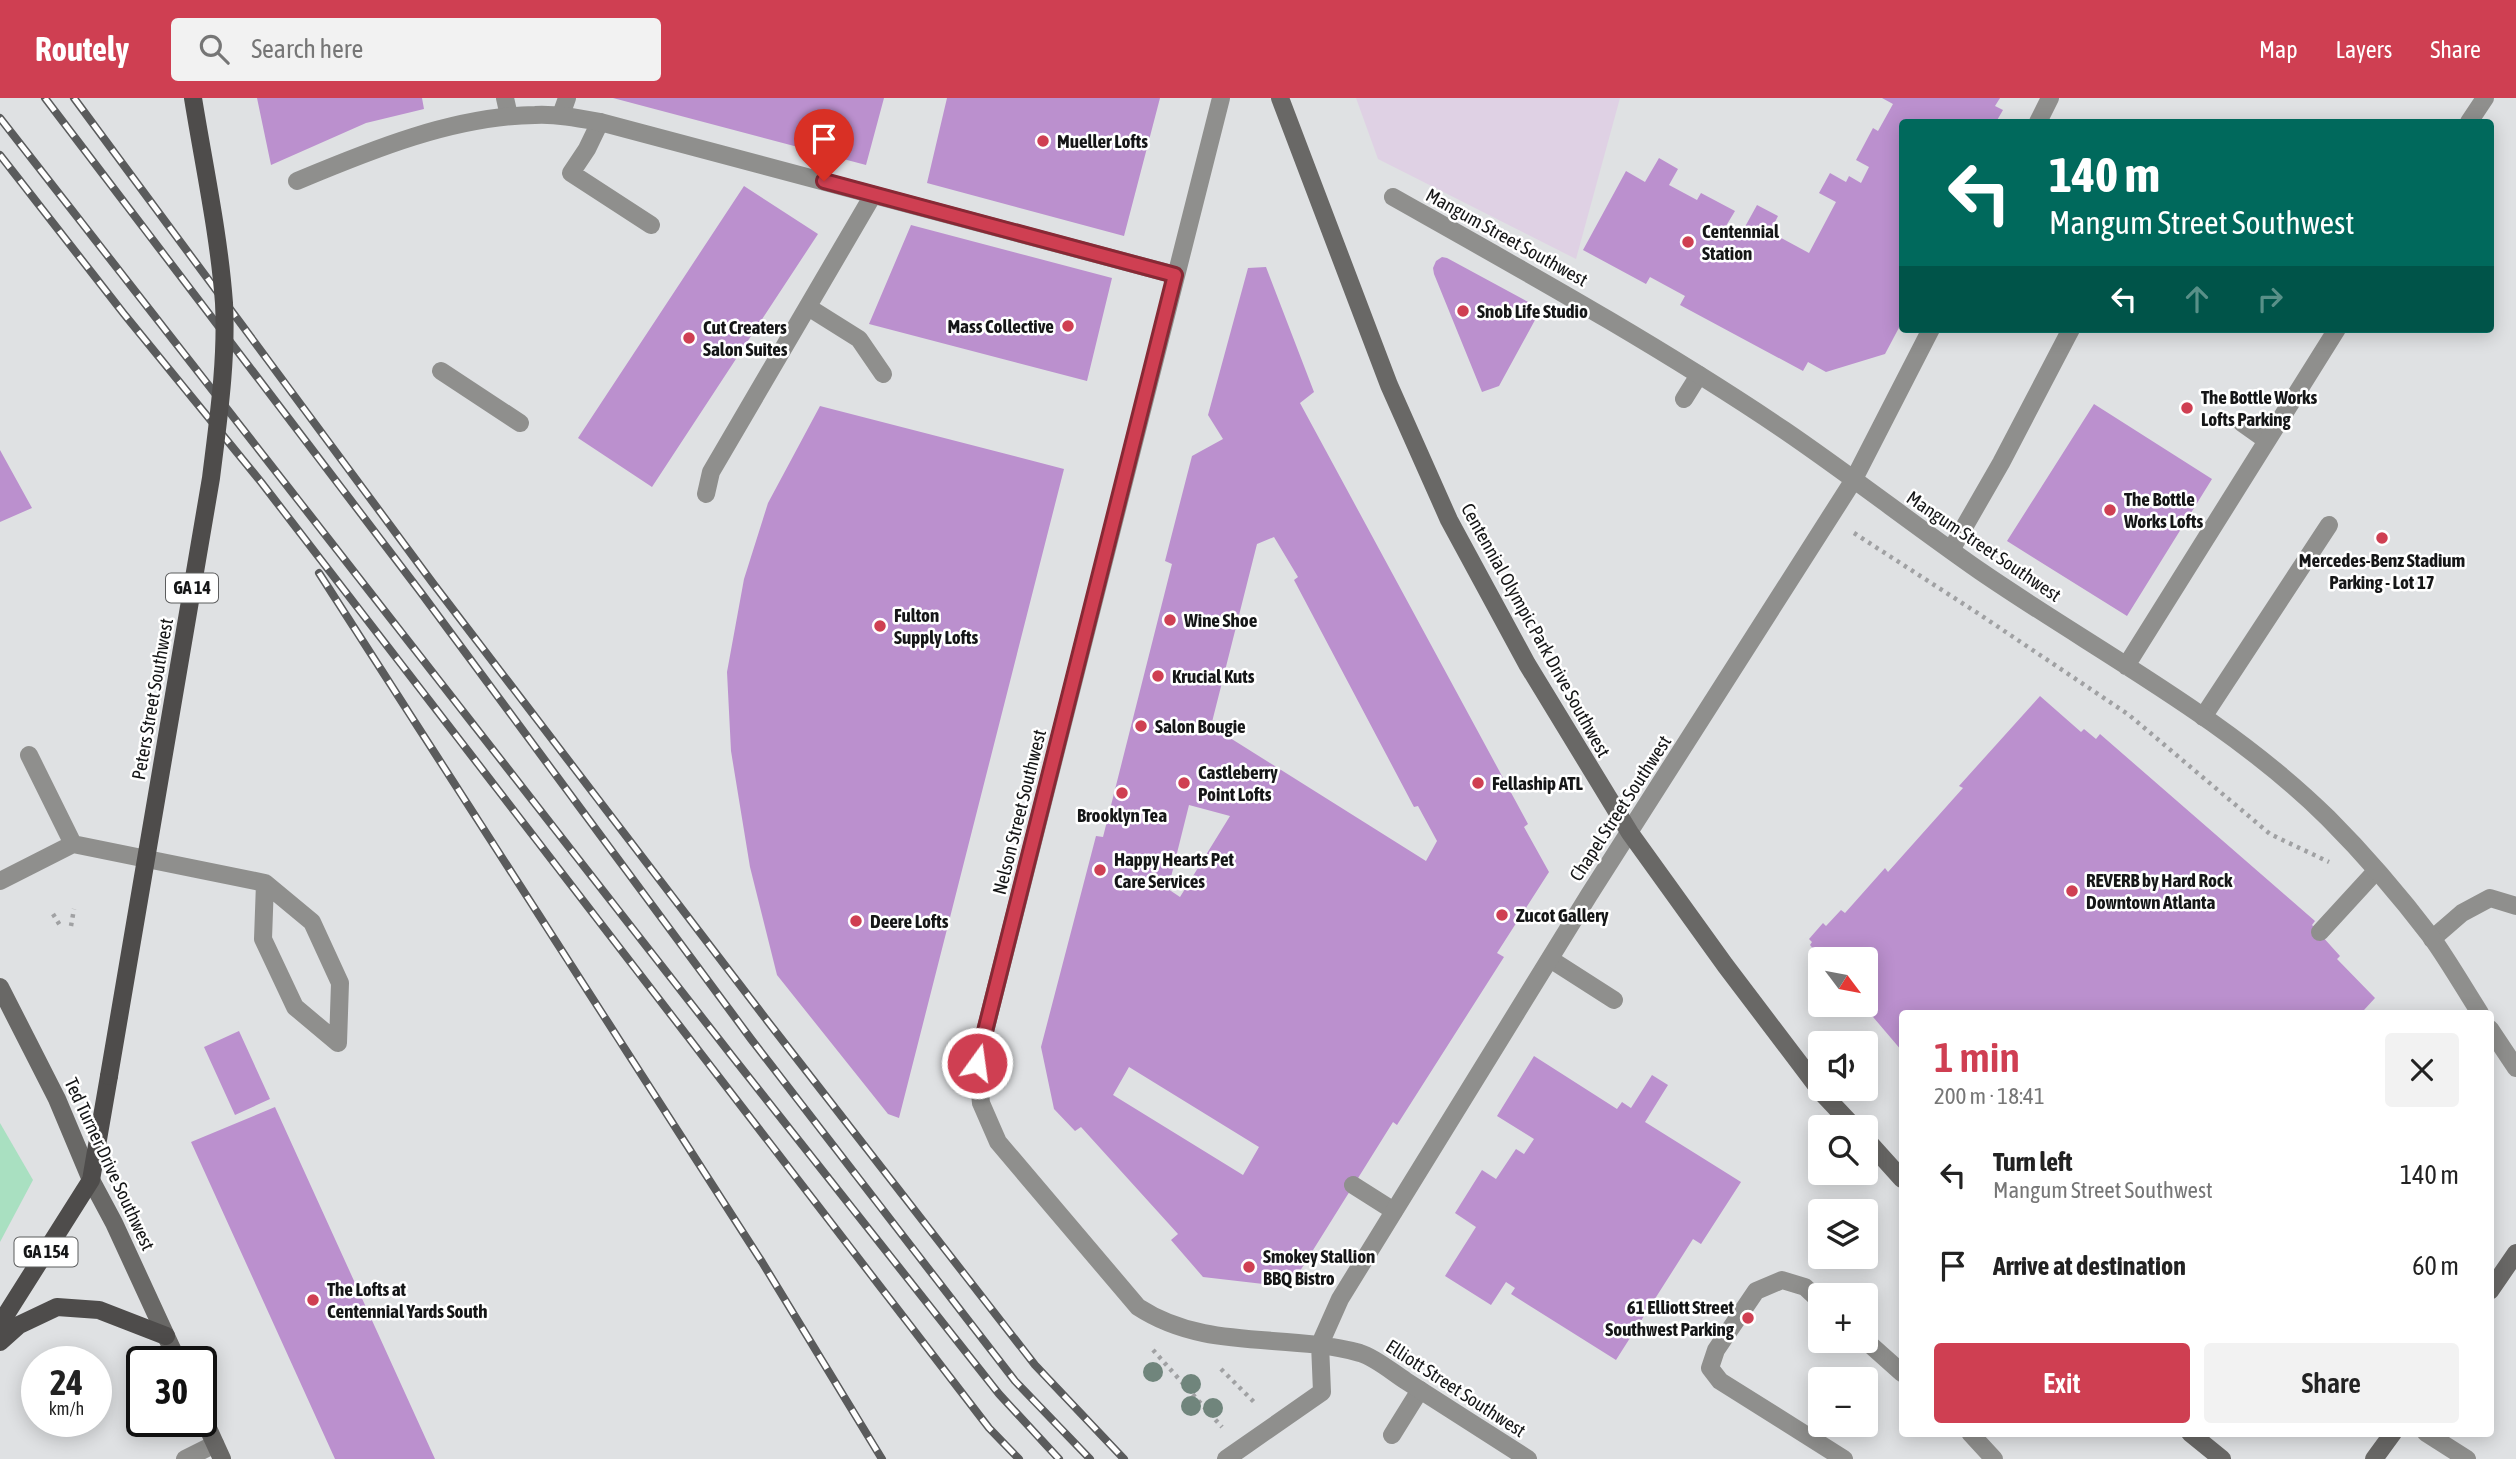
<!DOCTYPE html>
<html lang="en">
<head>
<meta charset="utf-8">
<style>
  :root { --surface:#fff; --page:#f2f2f2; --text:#222; --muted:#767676; --accent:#cf3f52 }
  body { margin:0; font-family:"Asap Condensed",sans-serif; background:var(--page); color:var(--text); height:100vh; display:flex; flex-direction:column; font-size:26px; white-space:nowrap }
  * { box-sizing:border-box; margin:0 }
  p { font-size:23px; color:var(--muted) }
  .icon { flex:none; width:38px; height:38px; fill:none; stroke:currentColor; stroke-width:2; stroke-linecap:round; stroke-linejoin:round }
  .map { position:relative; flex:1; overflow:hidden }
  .sheet { position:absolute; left:1899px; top:912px; width:595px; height:427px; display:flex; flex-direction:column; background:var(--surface); border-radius:7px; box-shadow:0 4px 18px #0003 }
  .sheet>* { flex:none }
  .guide { position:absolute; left:1899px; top:21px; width:595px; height:214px; border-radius:7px; box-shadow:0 4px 18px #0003; background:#00695c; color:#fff; overflow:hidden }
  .needle { width:46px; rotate:122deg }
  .tools { position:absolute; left:1808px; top:849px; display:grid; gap:14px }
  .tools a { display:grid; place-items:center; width:70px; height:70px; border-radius:7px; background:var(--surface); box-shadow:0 4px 18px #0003; font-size:35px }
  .speed { position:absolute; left:21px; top:1248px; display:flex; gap:14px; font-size:35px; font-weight:700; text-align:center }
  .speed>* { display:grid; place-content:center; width:91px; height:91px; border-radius:50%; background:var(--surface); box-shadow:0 4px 18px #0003; line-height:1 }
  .speed small { font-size:18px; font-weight:400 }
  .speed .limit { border:4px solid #111; border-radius:10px; background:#fff; color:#111 }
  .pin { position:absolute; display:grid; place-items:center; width:60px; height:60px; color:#fff; margin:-72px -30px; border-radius:50% 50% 50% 0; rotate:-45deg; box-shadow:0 0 7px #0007 }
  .pin .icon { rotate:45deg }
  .me { position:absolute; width:77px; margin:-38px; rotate:14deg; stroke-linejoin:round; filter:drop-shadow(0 0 5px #0008) }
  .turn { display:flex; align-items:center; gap:24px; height:147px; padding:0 35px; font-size:32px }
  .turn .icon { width:91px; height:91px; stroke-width:2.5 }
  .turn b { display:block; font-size:49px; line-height:60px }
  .lanes { display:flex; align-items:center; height:66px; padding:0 35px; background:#0003; justify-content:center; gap:35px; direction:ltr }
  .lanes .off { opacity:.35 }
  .round { display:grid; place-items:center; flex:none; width:74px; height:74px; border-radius:7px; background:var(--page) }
  .head { display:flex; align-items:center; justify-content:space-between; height:119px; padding:0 35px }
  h1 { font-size:42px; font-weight:600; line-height:52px; color:var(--accent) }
  .action { display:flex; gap:14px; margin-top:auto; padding:14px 35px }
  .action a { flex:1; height:80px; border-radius:7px; background:var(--accent); color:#fff; font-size:28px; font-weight:600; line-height:80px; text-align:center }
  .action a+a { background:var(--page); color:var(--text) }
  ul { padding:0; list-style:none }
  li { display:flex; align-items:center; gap:21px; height:91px; padding:0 35px }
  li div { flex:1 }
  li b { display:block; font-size:26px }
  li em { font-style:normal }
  header { display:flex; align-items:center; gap:42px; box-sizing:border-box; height:98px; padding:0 35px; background:var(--accent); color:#fff }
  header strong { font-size:33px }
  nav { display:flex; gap:38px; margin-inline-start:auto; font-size:24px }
  .search { width:490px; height:63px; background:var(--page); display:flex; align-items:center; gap:18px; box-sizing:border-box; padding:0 24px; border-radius:7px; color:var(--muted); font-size:26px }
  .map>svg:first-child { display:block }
  .industrial { fill:#dfd1e4 }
  .green { fill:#a9e0c1 }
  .building { fill:#bb90ce; fill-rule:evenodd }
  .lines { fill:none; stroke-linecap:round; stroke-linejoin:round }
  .path { stroke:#a0a1a3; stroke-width:4.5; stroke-dasharray:3.5 5; stroke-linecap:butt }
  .lane { stroke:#8f8f8d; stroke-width:18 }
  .street { stroke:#8f8f8d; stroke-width:18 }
  .secondary { stroke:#696866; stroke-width:18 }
  .primary { stroke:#4e4c4b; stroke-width:18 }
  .rail-casing { stroke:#5a5b5c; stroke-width:8 }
  .rail { stroke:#fff; stroke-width:5; stroke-dasharray:16; stroke-linecap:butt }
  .primary-bridge { stroke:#4e4c4b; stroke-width:18 }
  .tree { fill:#70857c }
  .route-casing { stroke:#872935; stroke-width:18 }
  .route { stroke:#cf3f52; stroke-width:12 }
  .poi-dot { fill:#cf3f52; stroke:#fff; stroke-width:2.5 }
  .labels { text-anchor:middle; stroke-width:5; stroke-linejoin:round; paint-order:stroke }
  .shield { fill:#fff; stroke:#5b5c5d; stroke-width:2 }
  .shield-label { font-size:18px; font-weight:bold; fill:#151617 }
  .poi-label { font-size:19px; font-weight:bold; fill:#151617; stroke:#fff; text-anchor:start }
  .street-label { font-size:19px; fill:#151617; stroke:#fff }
</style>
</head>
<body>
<header>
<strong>Routely</strong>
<div class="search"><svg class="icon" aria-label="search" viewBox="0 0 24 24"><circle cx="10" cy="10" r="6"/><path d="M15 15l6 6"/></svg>Search here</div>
<nav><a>Map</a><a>Layers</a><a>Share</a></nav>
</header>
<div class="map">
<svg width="2516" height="1361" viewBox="0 0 2516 1361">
  <rect width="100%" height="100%" fill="#dfe1e3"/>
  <path class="industrial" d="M1356,0h264l-44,161 -198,-100z"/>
  <path class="green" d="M0,1025l33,57 -33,62z"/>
  <path class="building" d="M257,0h165l2,11 -58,14 -95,42z
    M613,0h271l-18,67z
    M947,0h213l-36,138 -197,-53z
    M1882,0h118l-5,8 8,4 -7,12h-94v200l-17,32 -59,18 -18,-10 -5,9 -123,-66 5,-9 -35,-19 -4,7 -63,-34 43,-79 19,11 14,-24 19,11 -9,16 28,15 4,-7 34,18 -9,15 15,8 16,-29 21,11 -8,16 39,21 27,-51 -17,-9 11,-20 16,9 3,-6 12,7 8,-16 -13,-7 17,-32 5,3 15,-27z
    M744,88l74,48 -166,253 -74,-49z
    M911,127l201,53 -25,103 -218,-57z
    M1442,159l5,1 94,51 -42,77 -17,6 -48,-118 -1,-6 3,-7z
    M1266,169l48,125 -14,11 228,421 -4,3 25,45 -52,81 7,4 -107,168 -4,-3 -103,165 -87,-10 -32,-37 7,-6 -97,-107 -6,4 -21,-22 -13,-62 55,-211 7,1 69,-273 -7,-3 27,-105 31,-17 -15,-24 40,-147zM1274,439l24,40 -4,3 120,227 4,-1 19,35 -11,20 -215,-135 46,-182zM1189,707l41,11 -50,81 -12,-8zM1129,969l130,80 -16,28 -130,-80z
    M2094,306l118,75 -85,137 -120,-75z
    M820,308l244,63 -165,649 -11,-4 -111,-139 -27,-108 -19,-116 -4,-79 17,-93 24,-76z
    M0,352l32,58 -32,14z
    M2040,598l41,36 3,-3 12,10 4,-5 215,187 -3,4 28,31 -3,3 38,39 -11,12 3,3h-465v38l-40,-47h4v-45h-44l-12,-14 2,-3 -3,-3 14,-16 3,3 15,-16 4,3 40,-45 3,4 75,-84 -4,-2z
    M239,933l31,68 -35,16 -31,-68z
    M1534,958l83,53 5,-7 9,6 21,-33 16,10 -23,37 96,60 -40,62 -8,-5 -77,121 -105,-66 4,-6 -9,-6 -15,23 -46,-29 31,-49 -21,-14 27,-43 14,9 20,-30 8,5 10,-15 -37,-23z
    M275,1009l160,352h-100l-144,-317z"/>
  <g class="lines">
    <path class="path" d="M1854,435l125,81 150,101 141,119 59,28
      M53,816l8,13
      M71,828l3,-17
      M1153,1252l69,77
      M1221,1271l35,35"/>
    <path class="lane" d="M505,0l4,18
      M561,17l6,-17
      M600,24l-13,27 -16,24 80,52
      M808,209l51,32 24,35
      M441,273l79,52
      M1684,301l15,-24
      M2242,325l24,17
      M706,396l5,-22 162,-277
      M1951,452l50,-87 70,-134
      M2203,619l126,-192
      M29,657l44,89
      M0,783l73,-37 192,39 -2,56 32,68 43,36
      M265,785l47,39 28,61 -2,60
      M2320,834l56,-61
      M2432,841l30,-26 28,-15 26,8
      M1550,861l64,41
      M1353,1087l41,26
      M1820,1203l-15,-14 -23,-7 -26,11 -40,59 -6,18 10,13 124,78
      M1865,1242l37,33
      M1970,1335l24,26
      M2426,1335l41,26
      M1392,1337l28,-45
      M185,1361l30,-15"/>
    <path class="street" d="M1221,0l-244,965 4,40 17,39 140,165c69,45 147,25 222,46 16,5 32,19 46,28 41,26 81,52 122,78
      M2038,24l12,-24
      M2469,24l16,-24
      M297,83c74,-31 157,-65 238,-66 22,-1 43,3 65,7l575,153
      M1393,99c133,75 265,148 391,233 66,45 130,95 196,141 115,79 248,148 348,247 37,37 72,78 104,120 17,24 32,50 48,75
      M2126,568l211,-337
      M2490,931l26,39
      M1226,1361l96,-67 -2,-48 20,-45 249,-404 264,-414 78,-152"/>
    <path class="secondary" d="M1280,0l109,287 60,135 78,144 103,169 95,132 97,128 32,34
      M0,889l57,112 34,81 23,43 64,139
      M1866,1041l36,40
      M2490,1193l26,-38
      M201,1315l21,46
      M2190,1335l32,26
      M2374,1361l19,-26"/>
    <path class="primary" d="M0,1226l91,-144 18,-104
      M0,1244l19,-17 38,-18 42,3 67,26"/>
    <defs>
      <path id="rail" d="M45,0l377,496 329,445 264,342 75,78
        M74,0l358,484 337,441 266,342 89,94
        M0,20l732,938 267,338 60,65
        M0,57l124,159 137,168 728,946 30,31
        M319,475l443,689 120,197"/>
    </defs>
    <use href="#rail" class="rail-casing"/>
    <use href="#rail" class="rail"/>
    <path class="primary-bridge" d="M109,978l102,-598c7,-57 16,-117 13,-175 -5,-68 -20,-137 -31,-205"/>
  </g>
  <g class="tree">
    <circle cx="1153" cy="1274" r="10"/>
    <circle cx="1191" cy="1286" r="10"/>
    <circle cx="1191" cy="1308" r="10"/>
    <circle cx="1213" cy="1310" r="10"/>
  </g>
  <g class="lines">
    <defs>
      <path id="route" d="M824,83l351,94 -198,788"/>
    </defs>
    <use href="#route" class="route-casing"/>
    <use href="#route" class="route"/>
  </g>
  <g class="poi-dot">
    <circle cx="1043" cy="43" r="7"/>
    <circle cx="1688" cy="144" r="7"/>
    <circle cx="1463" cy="213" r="7"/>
    <circle cx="1068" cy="228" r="7"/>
    <circle cx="689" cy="240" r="7"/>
    <circle cx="2187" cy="310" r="7"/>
    <circle cx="2110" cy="412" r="7"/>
    <circle cx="2382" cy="440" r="7"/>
    <circle cx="1170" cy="522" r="7"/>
    <circle cx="880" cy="528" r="7"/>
    <circle cx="1158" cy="578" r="7"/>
    <circle cx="1141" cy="628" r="7"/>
    <circle cx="1184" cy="685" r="7"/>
    <circle cx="1478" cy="685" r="7"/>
    <circle cx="1122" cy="695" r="7"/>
    <circle cx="1100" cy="772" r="7"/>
    <circle cx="2072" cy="793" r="7"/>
    <circle cx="1502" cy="817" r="7"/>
    <circle cx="856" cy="823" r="7"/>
    <circle cx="1249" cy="1169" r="7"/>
    <circle cx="313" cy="1202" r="7"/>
    <circle cx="1748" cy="1220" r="7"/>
  </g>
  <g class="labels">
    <g class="shield">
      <rect x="166" y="475.5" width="52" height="29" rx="5"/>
      <rect x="14.5" y="1139.5" width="63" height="29" rx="5"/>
    </g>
    <g class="shield-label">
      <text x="192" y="496">GA 14</text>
      <text x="46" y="1160">GA 154</text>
    </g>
    <g class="poi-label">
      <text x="1057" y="50">Mueller Lofts</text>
      <text x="1702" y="140">Centennial<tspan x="1702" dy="22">Station</tspan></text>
      <text x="1477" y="220">Snob Life Studio</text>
      <text x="1054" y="235" text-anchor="end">Mass Collective</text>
      <text x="703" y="236">Cut Creaters<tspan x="703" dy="22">Salon Suites</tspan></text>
      <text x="2201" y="306">The Bottle Works<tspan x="2201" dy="22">Lofts Parking</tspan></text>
      <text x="2124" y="408">The Bottle<tspan x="2124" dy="22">Works Lofts</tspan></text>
      <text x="2382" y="469" text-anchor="middle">Mercedes-Benz Stadium<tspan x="2382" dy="22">Parking - Lot 17</tspan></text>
      <text x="894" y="524">Fulton<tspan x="894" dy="22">Supply Lofts</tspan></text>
      <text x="1184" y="529">Wine Shoe</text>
      <text x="1172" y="585">Krucial Kuts</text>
      <text x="1155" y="635">Salon Bougie</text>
      <text x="1198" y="681">Castleberry<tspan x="1198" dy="22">Point Lofts</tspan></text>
      <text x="1492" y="692">Fellaship ATL</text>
      <text x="1122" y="724" text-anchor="middle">Brooklyn Tea</text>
      <text x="1114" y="768">Happy Hearts Pet<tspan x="1114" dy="22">Care Services</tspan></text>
      <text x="2086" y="789">REVERB by Hard Rock<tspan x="2086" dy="22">Downtown Atlanta</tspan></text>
      <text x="1516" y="824">Zucot Gallery</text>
      <text x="870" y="830">Deere Lofts</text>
      <text x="1263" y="1165">Smokey Stallion<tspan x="1263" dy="22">BBQ Bistro</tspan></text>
      <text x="327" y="1198">The Lofts at<tspan x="327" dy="22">Centennial Yards South</tspan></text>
      <text x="1734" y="1216" text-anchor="end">61 Elliott Street<tspan x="1734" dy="22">Southwest Parking</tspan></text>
    </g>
    <g class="street-label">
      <text transform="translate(1507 139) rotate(29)" y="7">Mangum Street Southwest</text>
      <text transform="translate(1984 448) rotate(34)" y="7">Mangum Street Southwest</text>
      <text transform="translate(1536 532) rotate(61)" y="7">Centennial Olympic Park Drive Southwest</text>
      <text transform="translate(152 601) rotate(-80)" y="7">Peters Street Southwest</text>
      <text transform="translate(1620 710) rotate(-57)" y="7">Chapel Street Southwest</text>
      <text transform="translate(1019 714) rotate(-76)" y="7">Nelson Street Southwest</text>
      <text transform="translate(110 1066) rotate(65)" y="7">Ted Turner Drive Southwest</text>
      <text transform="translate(1456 1290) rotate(33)" y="7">Elliott Street Southwest</text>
    </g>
  </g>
</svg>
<div class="tools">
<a><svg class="needle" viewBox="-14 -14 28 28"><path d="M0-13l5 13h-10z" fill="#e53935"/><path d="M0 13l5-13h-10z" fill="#767676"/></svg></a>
<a><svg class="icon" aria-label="sound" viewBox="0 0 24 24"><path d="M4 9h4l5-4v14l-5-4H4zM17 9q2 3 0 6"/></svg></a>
<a><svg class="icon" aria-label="search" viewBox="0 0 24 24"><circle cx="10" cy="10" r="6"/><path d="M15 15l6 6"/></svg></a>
<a><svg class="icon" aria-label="layers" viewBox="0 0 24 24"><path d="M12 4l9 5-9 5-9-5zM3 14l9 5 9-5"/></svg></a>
<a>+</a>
<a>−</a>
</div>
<div class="speed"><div>24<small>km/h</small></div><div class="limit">30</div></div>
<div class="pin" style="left:824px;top:83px;background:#d93025"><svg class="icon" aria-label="arrive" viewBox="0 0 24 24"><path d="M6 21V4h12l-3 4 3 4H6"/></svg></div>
<svg class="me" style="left:977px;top:965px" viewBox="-20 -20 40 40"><circle r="17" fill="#cf3f52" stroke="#fff" stroke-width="3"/><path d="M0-11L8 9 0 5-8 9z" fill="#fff"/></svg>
<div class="guide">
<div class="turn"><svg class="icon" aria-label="left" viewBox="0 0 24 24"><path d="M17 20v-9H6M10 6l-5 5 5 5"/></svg><div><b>140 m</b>Mangum Street Southwest</div></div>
<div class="lanes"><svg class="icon" aria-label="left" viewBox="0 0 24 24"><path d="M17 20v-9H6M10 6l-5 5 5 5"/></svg><svg class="icon off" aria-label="ahead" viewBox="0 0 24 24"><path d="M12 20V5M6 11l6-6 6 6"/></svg><svg class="icon off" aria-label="right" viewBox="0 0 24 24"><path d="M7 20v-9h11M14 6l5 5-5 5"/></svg></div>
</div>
<section class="sheet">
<div class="head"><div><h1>1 min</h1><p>200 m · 18:41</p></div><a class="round"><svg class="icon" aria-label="close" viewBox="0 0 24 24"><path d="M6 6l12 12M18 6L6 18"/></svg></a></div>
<ul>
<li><svg class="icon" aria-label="left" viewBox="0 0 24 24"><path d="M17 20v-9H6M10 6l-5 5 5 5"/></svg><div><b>Turn left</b><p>Mangum Street Southwest</p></div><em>140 m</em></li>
<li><svg class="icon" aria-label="arrive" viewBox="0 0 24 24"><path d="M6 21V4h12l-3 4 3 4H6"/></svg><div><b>Arrive at destination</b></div><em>60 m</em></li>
</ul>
<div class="action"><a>Exit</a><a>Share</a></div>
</section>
</div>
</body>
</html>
